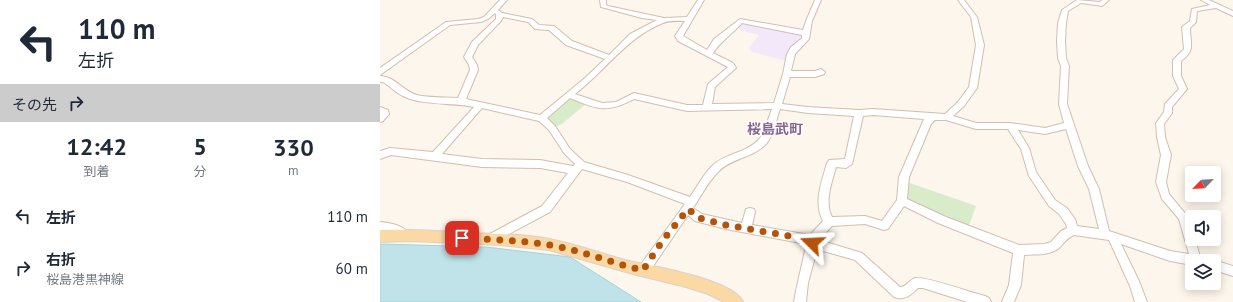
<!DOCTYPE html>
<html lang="ja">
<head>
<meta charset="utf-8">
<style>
  :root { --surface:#fff; --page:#f6f6f7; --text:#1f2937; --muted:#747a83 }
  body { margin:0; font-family:"PT Sans","Noto Sans JP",sans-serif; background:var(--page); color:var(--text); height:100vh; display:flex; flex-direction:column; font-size:15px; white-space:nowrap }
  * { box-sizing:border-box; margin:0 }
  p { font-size:13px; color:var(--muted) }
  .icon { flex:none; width:22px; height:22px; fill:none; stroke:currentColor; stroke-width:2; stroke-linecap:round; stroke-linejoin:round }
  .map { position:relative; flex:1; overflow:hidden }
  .drawer { display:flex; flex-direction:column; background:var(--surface); width:380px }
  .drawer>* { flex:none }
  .top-card { background:#fff; color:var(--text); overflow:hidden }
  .needle { width:26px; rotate:245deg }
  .buttons { position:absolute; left:805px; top:166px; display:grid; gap:8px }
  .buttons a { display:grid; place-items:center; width:36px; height:36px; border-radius:4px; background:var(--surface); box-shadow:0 2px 10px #0003; font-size:20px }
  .pin { position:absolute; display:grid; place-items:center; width:34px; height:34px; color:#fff; margin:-17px; border-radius:8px; box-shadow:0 2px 6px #0006 }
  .me { position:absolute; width:44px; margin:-22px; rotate:291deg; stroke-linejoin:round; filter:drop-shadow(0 0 3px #0008) }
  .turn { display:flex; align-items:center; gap:14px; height:84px; padding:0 12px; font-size:18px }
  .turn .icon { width:52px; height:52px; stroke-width:2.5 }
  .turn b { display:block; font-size:28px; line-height:34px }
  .then { display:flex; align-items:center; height:38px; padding:0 12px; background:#0003; gap:8px; font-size:15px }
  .eta { display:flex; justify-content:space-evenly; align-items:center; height:68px; text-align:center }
  .eta b { font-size:24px; font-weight:600; line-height:28px }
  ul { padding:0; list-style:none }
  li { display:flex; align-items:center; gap:12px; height:52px; padding:0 12px }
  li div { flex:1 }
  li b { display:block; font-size:15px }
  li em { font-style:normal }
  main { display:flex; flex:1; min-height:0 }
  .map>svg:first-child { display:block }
  .education { fill:#f3e8fa }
  .green { fill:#d8ecc9 }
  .water { fill:#bfe3e8; stroke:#a5d3da }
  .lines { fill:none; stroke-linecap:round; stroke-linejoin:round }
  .minor-casing { stroke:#d1beb0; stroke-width:2 }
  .major-casing { stroke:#dad1cd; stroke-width:2 }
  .minor { fill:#fff; fill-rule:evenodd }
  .major { fill:#fbd9a5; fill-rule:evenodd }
  .route { stroke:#b45309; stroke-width:7; stroke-dasharray:0 12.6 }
  .labels { text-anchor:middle; stroke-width:3.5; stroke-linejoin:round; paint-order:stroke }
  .quarter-label { font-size:14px; font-weight:bold; fill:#846695; stroke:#fffaf3 }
</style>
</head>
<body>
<main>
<section class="drawer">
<div class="top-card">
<div class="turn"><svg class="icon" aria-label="left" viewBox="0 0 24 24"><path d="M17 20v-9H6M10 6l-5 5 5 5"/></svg><div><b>110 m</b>左折</div></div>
<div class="then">その先<svg class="icon" aria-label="right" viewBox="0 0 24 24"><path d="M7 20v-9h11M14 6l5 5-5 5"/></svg></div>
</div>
<div class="eta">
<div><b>12:42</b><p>到着</p></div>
<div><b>5</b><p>分</p></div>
<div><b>330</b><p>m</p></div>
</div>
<ul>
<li><svg class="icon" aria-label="left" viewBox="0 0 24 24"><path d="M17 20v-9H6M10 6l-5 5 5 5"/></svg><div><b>左折</b></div><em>110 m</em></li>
<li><svg class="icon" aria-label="right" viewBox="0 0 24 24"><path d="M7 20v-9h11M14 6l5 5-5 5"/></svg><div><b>右折</b><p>桜島港黒神線</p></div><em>60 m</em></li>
</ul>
</section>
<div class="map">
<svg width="853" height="302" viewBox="0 0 853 302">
  <rect width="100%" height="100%" fill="#fdf6ec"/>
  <path class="education" d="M362,23l62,12 -17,26 -35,-9 -3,-4 10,-13 -12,-3 -10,-4z"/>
  <path class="green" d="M193,98l14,5 -25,21 -7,3 -9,-9 19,-19z
    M527,182l69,24 -8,22 -64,-27z"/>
  <path class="water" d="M0,244l106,3 84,10 71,45h-261z"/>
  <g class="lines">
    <defs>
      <path id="minor" d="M120,0h7l-9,10 4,3 30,6 7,6 15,1 18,15 37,14 21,-21 27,-14 -15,-2 -41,-11 -1,-7h6v5l2,1 56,12 23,-1 11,-17h6l-21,36 24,14 7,-11 26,-20 63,11 3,-9 9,-21h6l-9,21 -3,18 -14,15 -4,17h24l6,-2 4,3 -1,2 -9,3h-25l-8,27 26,3 51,3 14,-1 72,5 13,-12 11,-15 7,-42 -5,-28 -13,-17h6l13,17 7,28 -7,43 -13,18 -11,10 23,7h34l35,5 19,-5 -5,-19 2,-38 -3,-8 -1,-16 1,-19 4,-13 15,-10 23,2 2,-2h7l-7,6 -21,-3 -13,8 -2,12 -1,19 1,16 3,8 -2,38 21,62 11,23 10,42 61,20 19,3 -10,-35 -17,-20 -6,-17 5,-27 -4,-18 -1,-14 8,-11 1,-8 14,-15 -6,-13v-16l11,-11 -2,-22 8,-6 2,-12 18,-4 -9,-5h8l24,11v5l-17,-8 -19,3 -1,11 -6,6c0,16 6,22 -9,33v15l6,13 -15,18v6l-8,11 1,13 6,18 -5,27 3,12 19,23 4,13v9h3l5,18h3l1,4h-12v4l-22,-4 -49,-17 18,37 8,21h-12l-5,-16 -21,-46 -35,-5c-7,3 -10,8 -15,13 -9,8 -24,6 -35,7l-3,30 -7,17h-12l7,-17 4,-32 -75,-30 -34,-17 -16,23 -4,1 -19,-6 -33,2 -13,14 43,13 38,34c7,0 9,-8 16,-9 9,-2 56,15 69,18l4,2 2,4h-24l-44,-14h-5c-7,7 -14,13 -24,9l-39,-37 -39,-11 -2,12 -6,22 -2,19h-12c3,-20 9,-38 12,-58l-80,-15 -31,-8 -7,-6 -41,60 -4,1 -4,-1 -1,-4 1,-4 46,-63 -58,-22 -45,-13 -32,43 -60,32 -4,-2 -1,-3 1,-3 56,-30 26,-33 -28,-5 -58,-1 -91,-12 -11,4v-8l10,-3 43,4 41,-45c-22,-5 -51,-1 -71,-11 -7,-3 -13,-10 -20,-14h-3v-6c14,0 23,15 37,19 12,3 28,2 41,3l12,-28 -1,-5 -5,-8 8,-15 24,-23v-4l-1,-2 -7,6 -7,3 -31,3 -70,50v-7l66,-46 32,-3 6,-2zM123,17l25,5 7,7 14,1 17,15 39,14 -20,19 -45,37 -74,-16 12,-29 -1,-5 -5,-8 6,-12 23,-24zM305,21l-10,15 3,5 50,26 -20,17 -5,21h-16l-53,-12 -18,9 -14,1 -27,-9c30,-23 52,-57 88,-71 6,-3 15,-2 22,-2zM362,23l60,12v3l-11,9 -4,7 -4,20 -9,29 -62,1 3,-17 21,-19 -3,-5 -20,-10c8,-12 19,-19 29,-30zM190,98c28,12 37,15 64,1l53,12 85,-2c-4,9 -6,21 -12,29 -12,15 -35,15 -48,28 -9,9 -15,21 -22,31l-62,-22 -44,-13 -14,-13 -15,-23 -8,-8zM102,108l57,13 10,9 15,23 11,11 -2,2 -33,-6 -58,-1 -40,-5zM400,109l28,4 46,3 -9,43 -16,1 -2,3c-5,18 -14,40 -4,58l-13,14 -58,-10 3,-13 -1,-3 -4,-1 -4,1 -4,14 -40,-9 -9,-6c8,-12 15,-26 25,-36 13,-14 35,-14 48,-28 8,-9 10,-24 14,-35zM493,115l51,4 -25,58 -2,23 -15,21 -17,-5 -33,1c-8,-15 0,-35 4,-50l10,1 6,-4 11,-48zM555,120h11l30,9h32l13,20 8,27 20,30 10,8 7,10 1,4 -6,3 -10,11 -6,2 -26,1 -73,-28 -39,-18 2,-22 22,-53zM686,129l12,37 11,23 10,40 -22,-3 -2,-7 -8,-11 -12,-8 -19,-28 -7,-24 -11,-18 27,4z
        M0,107l8,3 1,4 -6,7 -3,1z
        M0,222c10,1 25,3 29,13l-1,3 -4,2 -14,-8 -10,-2z
        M834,260l19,6v10l-19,-6v-9h-3z"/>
      <path id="major" d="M0,230c30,-1 61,1 91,3 22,1 44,1 66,4 31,4 59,15 88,23 25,6 108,19 118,42h-19l-16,-8 -22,-7 -53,-13 -84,-24 -48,-5 -89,-4 -32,1z"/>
    </defs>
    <use href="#minor" class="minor-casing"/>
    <use href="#major" class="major-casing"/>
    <use href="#minor" class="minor"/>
    <use href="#major" class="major"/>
  </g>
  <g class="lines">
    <path class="route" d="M82,238c33,2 65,2 98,9 28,6 55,17 83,23l20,-30 25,-31 11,9 27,7 86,15v3"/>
  </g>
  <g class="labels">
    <g class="quarter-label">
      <text x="395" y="134">桜島武町</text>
    </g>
  </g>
</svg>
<div class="buttons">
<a><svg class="needle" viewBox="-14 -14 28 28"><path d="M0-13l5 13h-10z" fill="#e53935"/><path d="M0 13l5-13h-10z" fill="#747a83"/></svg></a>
<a><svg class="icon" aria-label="sound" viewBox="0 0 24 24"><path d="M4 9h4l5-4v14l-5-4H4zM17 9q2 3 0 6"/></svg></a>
<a><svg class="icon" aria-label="layers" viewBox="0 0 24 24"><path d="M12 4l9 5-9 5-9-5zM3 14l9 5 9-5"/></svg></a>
</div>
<div class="pin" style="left:82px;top:238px;background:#d93025"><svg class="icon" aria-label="arrive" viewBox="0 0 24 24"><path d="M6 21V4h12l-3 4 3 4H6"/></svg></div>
<svg class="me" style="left:432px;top:243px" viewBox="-20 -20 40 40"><path d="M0-17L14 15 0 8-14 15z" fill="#b45309" stroke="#fff" stroke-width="4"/></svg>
</div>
</main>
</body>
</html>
